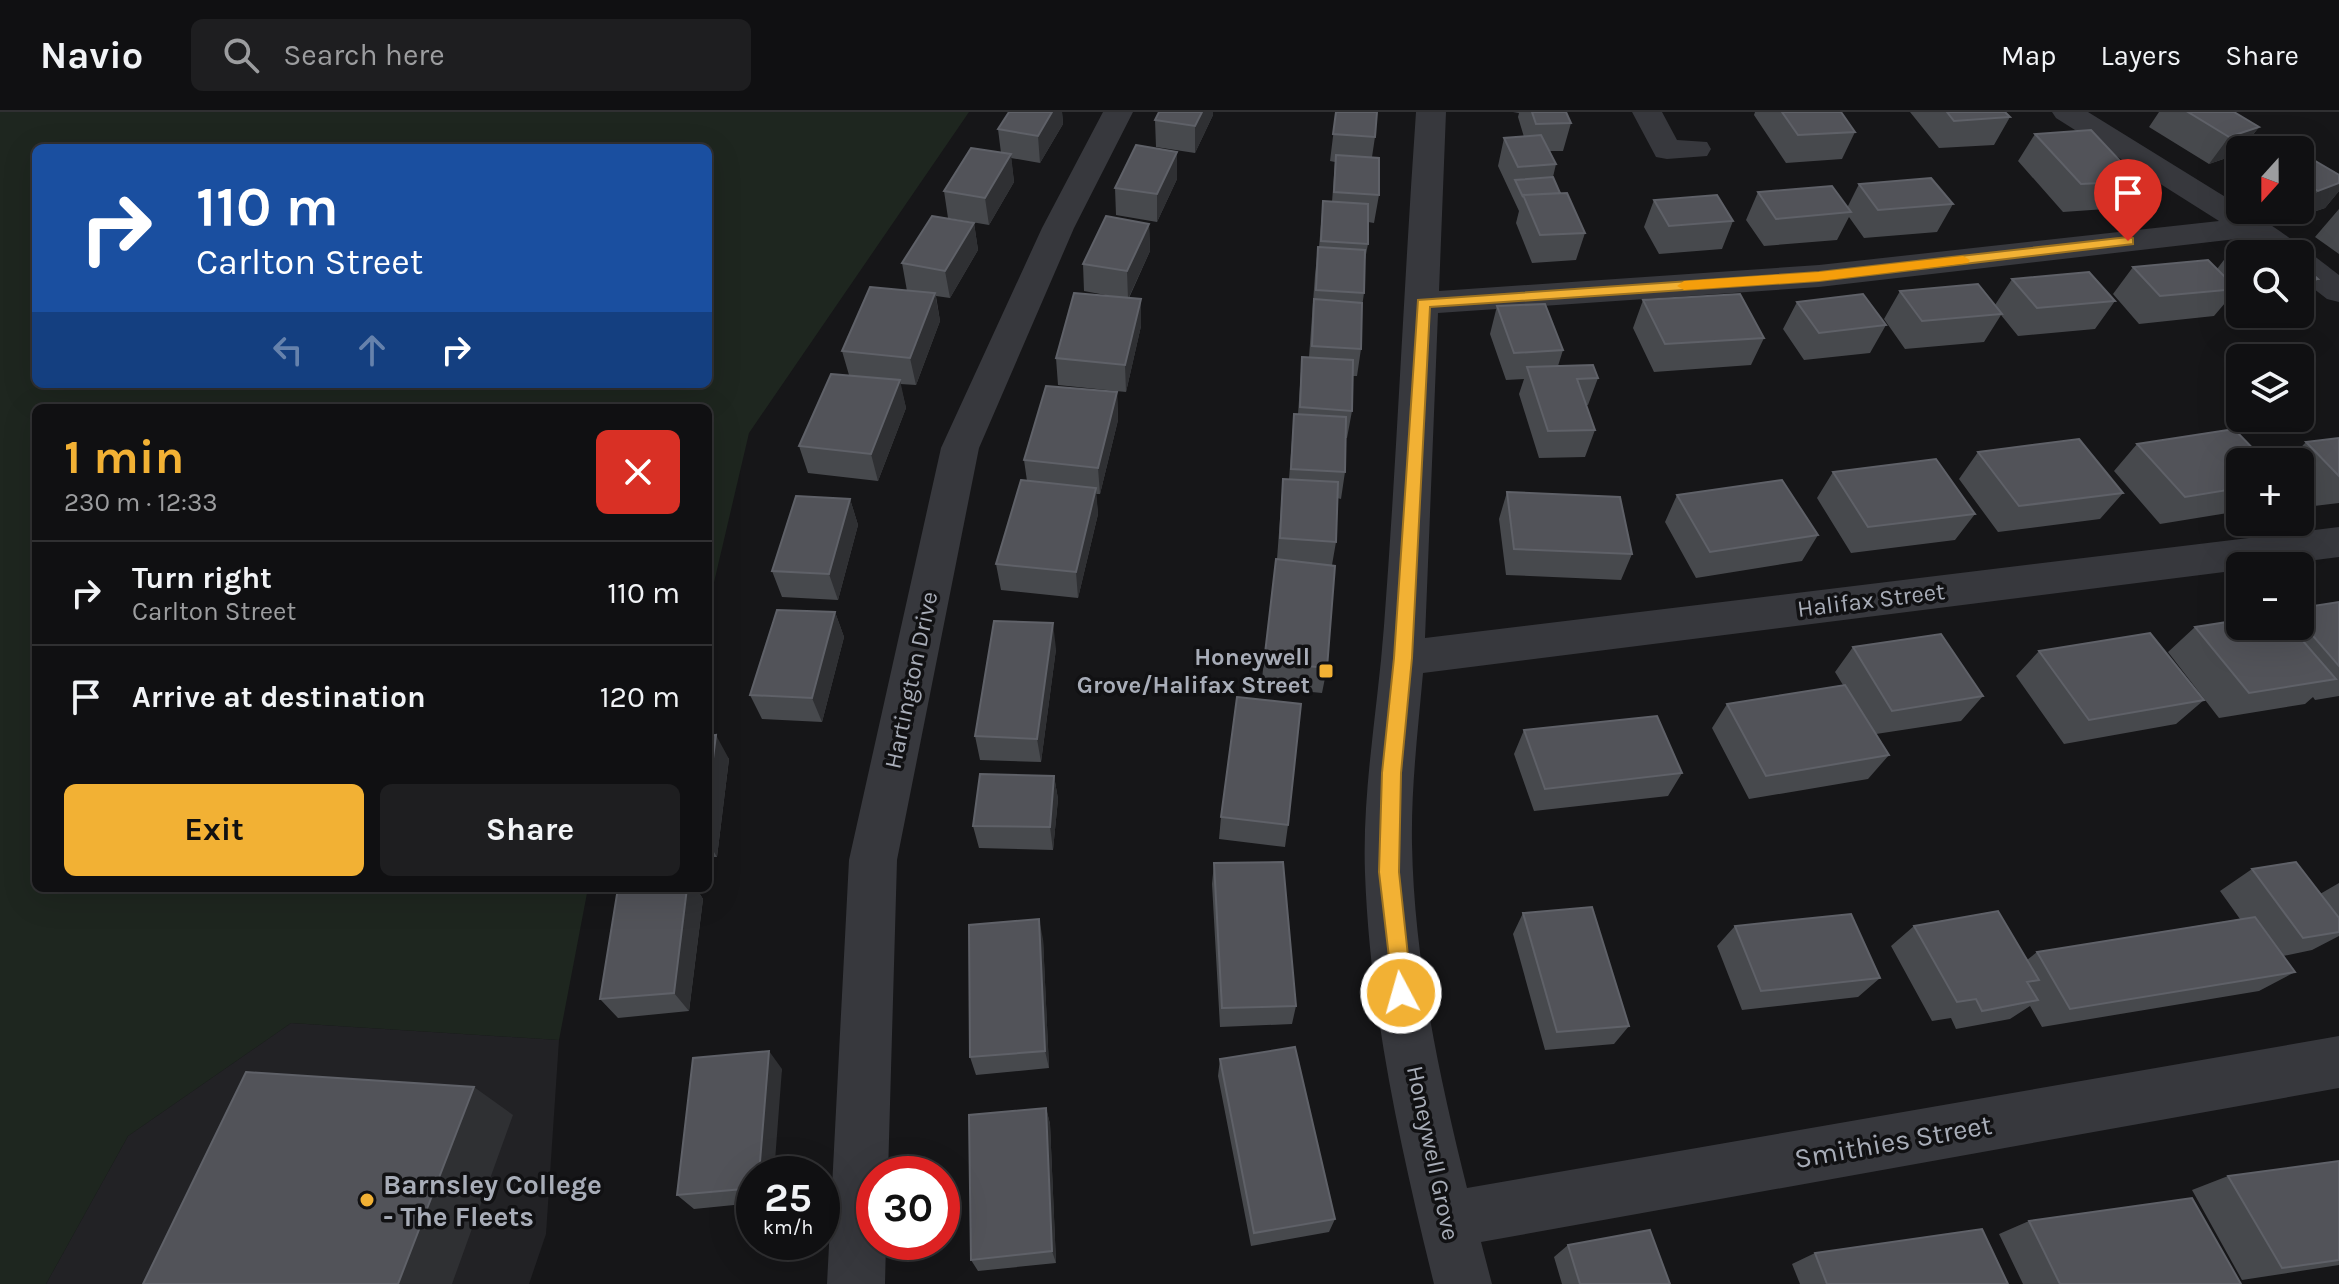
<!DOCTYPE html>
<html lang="en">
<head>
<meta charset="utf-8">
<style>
  :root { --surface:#101012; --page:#1e1e20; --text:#f1f3f6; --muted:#9c9d9f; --line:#303032; --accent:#f2b134 }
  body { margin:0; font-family:Karla,sans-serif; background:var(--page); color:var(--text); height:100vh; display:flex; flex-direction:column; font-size:30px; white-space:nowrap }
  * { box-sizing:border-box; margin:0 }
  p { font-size:26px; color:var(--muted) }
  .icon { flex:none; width:44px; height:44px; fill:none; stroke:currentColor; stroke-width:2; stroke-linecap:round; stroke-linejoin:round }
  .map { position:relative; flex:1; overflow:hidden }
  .details { position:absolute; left:32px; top:292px; width:680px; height:488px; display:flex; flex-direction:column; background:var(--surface); border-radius:12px; box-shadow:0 8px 32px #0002,0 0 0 2px var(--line) }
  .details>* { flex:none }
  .banner { position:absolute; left:32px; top:32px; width:680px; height:244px; border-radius:12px; box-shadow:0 8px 32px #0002,0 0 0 2px var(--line); background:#1a4fa0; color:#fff; overflow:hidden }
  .needle { width:52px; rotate:201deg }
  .fabs { position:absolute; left:2226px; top:24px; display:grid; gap:16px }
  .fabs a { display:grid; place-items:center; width:88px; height:88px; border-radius:12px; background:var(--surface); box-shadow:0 8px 32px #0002,0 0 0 2px var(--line); font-size:40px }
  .speed { position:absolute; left:736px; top:1044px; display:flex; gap:16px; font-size:40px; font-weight:700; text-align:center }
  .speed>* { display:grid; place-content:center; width:104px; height:104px; border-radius:50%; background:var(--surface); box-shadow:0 8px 32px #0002,0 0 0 2px var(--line); line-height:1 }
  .speed small { font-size:20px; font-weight:400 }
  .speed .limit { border:12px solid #d22; background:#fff; color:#111 }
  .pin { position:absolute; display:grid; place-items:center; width:68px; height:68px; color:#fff; margin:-82px -34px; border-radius:50% 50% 50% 0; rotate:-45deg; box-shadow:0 0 8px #0007 }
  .pin .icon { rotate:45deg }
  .me { position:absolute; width:88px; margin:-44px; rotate:354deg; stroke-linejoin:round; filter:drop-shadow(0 0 6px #0008) }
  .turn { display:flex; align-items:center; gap:28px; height:168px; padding:0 32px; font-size:36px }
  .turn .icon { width:104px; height:104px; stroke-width:2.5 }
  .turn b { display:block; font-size:56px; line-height:68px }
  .lanes { display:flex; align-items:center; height:76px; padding:0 32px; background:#0003; justify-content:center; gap:40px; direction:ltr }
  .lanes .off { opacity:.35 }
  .round { display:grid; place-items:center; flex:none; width:84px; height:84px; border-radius:12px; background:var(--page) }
  .head { display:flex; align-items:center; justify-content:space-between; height:136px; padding:0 32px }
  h1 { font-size:48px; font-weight:700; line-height:60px; color:var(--accent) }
  .action { display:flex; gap:16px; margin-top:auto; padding:16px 32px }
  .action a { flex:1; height:92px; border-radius:12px; background:var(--accent); color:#111; font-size:32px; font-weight:700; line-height:92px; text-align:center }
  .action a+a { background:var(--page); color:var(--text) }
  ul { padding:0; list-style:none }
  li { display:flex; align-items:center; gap:24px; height:104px; padding:0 32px; border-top:2px solid var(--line) }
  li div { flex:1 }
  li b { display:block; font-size:30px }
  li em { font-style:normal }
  header { display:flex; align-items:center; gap:48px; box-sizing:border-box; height:112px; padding:0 40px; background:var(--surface); border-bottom:2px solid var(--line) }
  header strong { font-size:38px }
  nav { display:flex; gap:44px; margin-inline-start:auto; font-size:28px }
  .search { width:560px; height:72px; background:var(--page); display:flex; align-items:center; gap:20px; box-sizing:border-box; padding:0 28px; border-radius:12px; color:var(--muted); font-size:30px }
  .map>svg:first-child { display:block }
  .built { fill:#222225 }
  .green { fill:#1e261f; fill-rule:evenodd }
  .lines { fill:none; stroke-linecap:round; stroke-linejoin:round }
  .street { fill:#37383d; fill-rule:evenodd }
  .wall { fill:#47494d }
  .shaded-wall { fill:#2f3033 }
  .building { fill:#525359; stroke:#5f6168; stroke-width:2 }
  .route { fill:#f2b134; stroke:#9d7322; stroke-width:2 }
  .slow { fill:#f59e0b }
  .poi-dot { fill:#f2b134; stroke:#111113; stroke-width:3 }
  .labels { text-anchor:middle; stroke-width:7; stroke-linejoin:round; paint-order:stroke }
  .street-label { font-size:24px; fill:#a8adb8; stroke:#111113 }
  .poi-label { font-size:24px; font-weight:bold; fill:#a8adb8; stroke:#111113; text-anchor:end }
  .near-street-label { font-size:28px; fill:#a8adb8; stroke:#111113 }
  .near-poi-label { font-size:28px; font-weight:bold; fill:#a8adb8; stroke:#111113; text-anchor:start }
</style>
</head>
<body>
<header>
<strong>Navio</strong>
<div class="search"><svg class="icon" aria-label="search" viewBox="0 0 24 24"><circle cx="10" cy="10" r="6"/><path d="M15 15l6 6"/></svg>Search here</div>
<nav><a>Map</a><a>Layers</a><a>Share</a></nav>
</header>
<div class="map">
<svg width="2339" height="1172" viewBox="0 0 2339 1172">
  <rect width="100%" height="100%" fill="#161618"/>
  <path class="built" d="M291,911l268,17 -13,194 -17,50h-483l82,-148z"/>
  <path class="green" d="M0,0h969l-220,321 -41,175v-200h-672v480h552l-29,152 -268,-17 -163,113 -82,148h-46zM36,36h672v236h-672z"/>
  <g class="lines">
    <path class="street" d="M1103,0h30l-59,116 -95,220 -82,412 -9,314h-14v68h12l-1,42h-58l22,-424 92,-412 101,-220z
      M1416,0h30l-7,179 380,-26 400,-44 -163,-103 -4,-6h36l152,94v4c16,0 82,52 99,65v27l-12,-3 -27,-21v-24h-33l-22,-16 -426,49 -381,26 -13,325 914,-111v30l-71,9h-28v4l-817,103c-5,57 -12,114 -11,171 2,115 27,232 55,344l872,-152v52l-858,154 11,42h-58c-33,-134 -64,-272 -69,-411 -3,-83 13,-165 19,-247 13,-171 20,-343 32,-514z
      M1632,0h30l15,28 30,2 4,7 -4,7 -40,3 -11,-2z"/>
  </g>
  <path class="wall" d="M1009,0h53l1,12 -23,39 -29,-5 3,24 -25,43 -41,-7 -4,-27 57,-38 -3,-24z
    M1336,0l39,25 -3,20 7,38 -5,28 -6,-1v22l-4,21v28l-2,14 -1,42 -4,27h-5v35l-5,27h-1l-1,34 -4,27 -4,-1 -1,44 -4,23 -5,103 -5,25 -61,-6 15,-128h1l6,-80h6l5,-65h4l4,-57h7l6,-82 3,-28h1l4,-46 9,1 3,-40 -5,-1z
    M1513,0h53l5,11 -8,28h-13l6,13 -3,13 7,16 25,40 -9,27 -44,3 -16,-40 3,-12 -21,-45 6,-28 20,-1 -6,-20 1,-4z
    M1755,0h86l14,20 -13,27 -56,4 -32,-48z
    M1910,0h95l5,5 -16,28 -55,3z
    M2159,0h75l25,15 -21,27 -29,10 -60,-37z
    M1213,3l-18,38 -39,-6 -1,-27z
    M2035,22l104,47 -19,27 -57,4 -45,-51z
    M2300,40l39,23v16l-14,17 -30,10 -13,-8h18z
    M2240,53v19l-10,-6z
    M1177,67l-20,43 -41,-7 -1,-27z
    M1859,72l94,20 -16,28 -73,6 -15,-21 -12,23 -73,6 -18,-26 12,-28 89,16z
    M1654,88l79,21 -11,28 -63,5 -15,-27z
    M2339,97v45l-24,-17z
    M974,111l4,27 -28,48 -14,-2 4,25 -24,64 -16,-1 6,24 -28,73 -70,-8 -9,-27 50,-71 -7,-24 65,-60 -5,-28z
    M1149,112l1,27 -21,47 12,28 -15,66 -68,-7 -2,-27 60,-61 -32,-6 -1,-27z
    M2233,136l7,6v50l-9,-8 -17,20 -75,8 -26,-30 20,-27 84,2z
    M2300,151l18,16 -18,21z
    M2012,167l103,22 -20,28 -77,7 -17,-21 -17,27 -79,7 -21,-30 16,-28 95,14z
    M1643,188l121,38 -13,27 -97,7 -21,-44z
    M1797,190l89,23 -16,28 -66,7 -21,-31z
    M1497,194l66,44 -5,16 40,12 -10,27h-2l9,25 -10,27 -46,1 -20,-64 5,-15 -18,1 -16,-46z
    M1117,280l1,28 -18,74h-4l2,20 -20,84 -77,-8 -5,-26 31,-83 -3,-21z
    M2339,326v65l-25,3 -14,-15v-29h-13l19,-20z
    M2137,332l103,18v49l-80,13 -46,-53z
    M1978,340l145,41 -23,26 -102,13 -39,-53z
    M1833,360l142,42 -20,26 -104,13 -34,-55z
    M1507,380l125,62 -11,26 -115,-5 -7,-56z
    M1677,383l141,40 -16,26 -106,17 -31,-56z
    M850,387l8,26 -20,75 -56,-3 -10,-26z
    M2339,490v94l-24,4 -2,-3 -8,7 -86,14 -51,-66 27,-25 105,-1v-18z
    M835,500l9,25 -22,85 -60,-3 -12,-24z
    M1853,535l130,49 -22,25 -85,13 13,21 -21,24 -119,20 -37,-71 15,-24 116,-19 -8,-13z
    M1056,537l-15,113 -61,-2 -5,-24z
    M2039,539l165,49 -28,24 -112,20 -48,-68z
    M1524,618l158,43 -14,23 -134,15 -20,-57z
    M708,624l21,23 -12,98h-9z
    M1054,664l4,23 -5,51 -74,-2 -6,-22z
    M1221,705l67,8 -3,22 -66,-8z
    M1214,751l82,143 -4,18 -72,3 -8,-143z
    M2252,757l68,25 19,-11v53l-27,14 -29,6 12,16 -36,19 -217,36 -12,-21 -20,13 -54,10 -5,-11 -19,3 -41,-75 23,-20 113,34 10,-8 203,-33 -20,-28z
    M618,776h78l7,11 -14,112 -71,7 -18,-19z
    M1523,801l106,113 -15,18 -69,6 -32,-116z
    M1735,814l145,52 -22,19 -116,13 -25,-64z
    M1043,827l6,129 -73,7 -6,-18z
    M1220,947l115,160 -6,13 -78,14 -33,-170z
    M782,957l-28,105v29l-60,6 -17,-14z
    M1046,996l4,16 6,139 -78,8 -7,-11z
    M2339,1049v104l-97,15 -50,-90 36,-14z
    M2029,1109l212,63h-218l-24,-50z
    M1568,1133l102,39h-108l-8,-27z
    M1815,1141l193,31h-208l-8,-20z"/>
  <path class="shaded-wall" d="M1052,0h10l1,12 -23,39 -2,-27z
    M1202,0h11v3l-18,38v-27z
    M2259,15l-21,27 -29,10 20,-27z
    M1177,40v27l-20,43v-28z
    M1011,42l3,28 -25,43 -4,-27z
    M2339,71v8l-14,17 -30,10 23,-27z
    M974,111l4,27 -28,48 -5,-27z
    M1149,112l1,27 -22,48 -1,-28z
    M935,181l5,28 -24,64 -6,-27z
    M1141,187v27l-15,66 -1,-27z
    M900,268l6,28 -28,73 -7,-27z
    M1117,280l1,28 -18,74 -2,-26z
    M1096,376l2,26 -20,84 -2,-26z
    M850,387l8,26 -20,75 -9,-26z
    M835,500l9,25 -22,85 -10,-24z
    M1053,511l3,26 -15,113 -4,-23z
    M716,623l13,24 -12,98 -9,-15v-44z
    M1054,664l4,23 -5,51 -3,-23z
    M687,776h9l7,11 -14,112 -15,-18z
    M1039,807l4,20 6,129 -4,-17z
    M769,939l13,18 -8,105h-15z
    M474,975l39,28 -61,169h-54z
    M1046,996l4,16 6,139 -4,-12z"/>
  <path class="building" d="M1009,0h43l-14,24 -40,-7z
    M1159,0h43l-7,14 -40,-6z
    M1336,0h41l-2,25 -42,-3z
    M1532,0h34l5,11 -35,1z
    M1782,0h59l14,20 -57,3z
    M1947,0h58l5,5 -56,4z
    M2188,0h46l25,15 -30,10z
    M2091,18l48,51 -58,3 -46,-50z
    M1541,23l15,29 -38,3 -14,-29z
    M2281,28l16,10h-45z
    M1136,33l41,7 -20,42 -42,-6z
    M971,36l40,6 -26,44 -41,-7z
    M2300,40l39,23v8l-21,8 -18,-11z
    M1336,43l43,3v37l-45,-3z
    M1553,65l7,16 -37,2v2l-8,-17z
    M1931,66l22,26 -75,6 -19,-26z
    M1832,74l19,26 -75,7 -18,-27z
    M1567,81l18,40 -45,2 -17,-40z
    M1717,83l16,26 -64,5 -15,-26z
    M1323,89l45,3v40l-47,-3z
    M932,104l42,7 -29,48 -43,-8z
    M1106,104l43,8 -22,47 -44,-7z
    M2279,131l12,11h-51v1l-7,-7z
    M1318,135l47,3 -1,43 -48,-3z
    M2208,148l29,29 -77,7 -27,-29z
    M2300,151l18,16 -18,2z
    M2089,160l26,29 -78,7 -25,-29z
    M1978,172l24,30 -80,7 -22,-30z
    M870,175l65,6 -25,65 -68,-7z
    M1074,181l67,6 -16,66 -69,-7z
    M1740,182l24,44 -99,6 -22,-44z
    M1863,182l23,31 -67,8 -22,-31z
    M1314,187l48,4 -1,46 -49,-3z
    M1545,192l18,46 -49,3 -17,-47z
    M1302,245l51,3 -1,51 -52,-4z
    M1593,253l5,13 -21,1 18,51 -47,1 -21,-64z
    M831,262l69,6 -29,74 -72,-8z
    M1046,274l71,6 -19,76 -74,-8z
    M1294,302l52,3 -1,55 -54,-3z
    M2234,317l32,33h-26v26l-55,9 -48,-53z
    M2339,326v38l-33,-34z
    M2079,327l44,54 -104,13 -41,-54z
    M1936,347l39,55 -107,13 -35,-55z
    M1283,367l55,3 -2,60 -56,-4z
    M1021,368l75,8 -20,84 -80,-8z
    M1782,368l36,55 -108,17 -33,-57z
    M1507,380l113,5 12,57 -118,-5z
    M796,384l54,3 -21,75 -57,-3z
    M1276,447l59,7 -8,102 -63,-6z
    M2339,490v64l-39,-45v-13z
    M777,498l58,2 -23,86 -62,-3z
    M2240,508v6h50l46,53 -87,14 -54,-66z
    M994,509l59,2 -16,116 -62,-3z
    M2150,521l54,67 -115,20 -50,-69z
    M1941,522l42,62 -91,15 -39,-64z
    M1845,573l44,70 -123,21 -39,-72z
    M1237,585l64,7 -13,121 -67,-8z
    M1657,604l25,57 -137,16 -21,-59z
    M716,623l-8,63v-62z
    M980,662l74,2 -4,51 -77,-1z
    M1283,750l13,144 -74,2 -8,-145z
    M2296,750l43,56v14l-36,6 -51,-69z
    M618,776h69l-13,105 -74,6z
    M1592,795l37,119 -72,6 -34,-119z
    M1998,799l41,69 -12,2 11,18 -56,11 -6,-12 -19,3 -43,-76z
    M1851,802l29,64 -119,13 -26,-65z
    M2255,805l40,55 -225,37 -33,-57z
    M1039,807l6,132 -75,6 -1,-132z
    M1295,935l40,172 -81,14 -34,-174z
    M769,939l-10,123h-5v14l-77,7 16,-137z
    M246,960l228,15 -76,197h-255z
    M1046,996l6,143 -81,9 -2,-145z
    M2339,1049v99l-57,8 -54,-92z
    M2192,1086l49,86h-181l-31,-63z
    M1982,1117l26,55h-181l-12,-31z
    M1650,1118l20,54h-90l-12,-39z"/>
  <path class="route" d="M2128,125l5,1v6l-314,37 -389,26 -18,351 -11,115 -2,99 13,121 -3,7 -8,3 -7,-3 -15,-128 3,-99 12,-115 24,-358 401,-28z"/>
  <path class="slow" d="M1963,144l7,4 -2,3 -149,18 -135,9 -7,-4 7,-5 135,-9z"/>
  <g class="poi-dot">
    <rect x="1318" y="551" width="16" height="16" rx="4"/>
    <circle cx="367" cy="1088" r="8"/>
  </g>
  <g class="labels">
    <g class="street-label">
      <text transform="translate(1871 488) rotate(-7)" y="8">Halifax Street</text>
      <text transform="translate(911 568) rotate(-78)" y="8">Hartington Drive</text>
      <text transform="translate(1433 1041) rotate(78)" y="8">Honeywell Grove</text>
    </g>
    <g class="poi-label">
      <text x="1310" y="553">Honeywell<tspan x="1310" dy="28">Grove/Halifax Street</tspan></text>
    </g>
    <g class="near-street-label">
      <text transform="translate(1893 1029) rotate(-10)" y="10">Smithies Street</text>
    </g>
    <g class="near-poi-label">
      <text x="383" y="1082">Barnsley College<tspan x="383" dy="32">- The Fleets</tspan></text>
    </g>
  </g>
</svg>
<div class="fabs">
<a><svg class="needle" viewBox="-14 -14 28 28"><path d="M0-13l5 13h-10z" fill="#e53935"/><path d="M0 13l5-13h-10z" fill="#9c9d9f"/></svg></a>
<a><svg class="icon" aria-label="search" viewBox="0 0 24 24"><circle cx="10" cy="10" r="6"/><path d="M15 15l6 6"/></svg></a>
<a><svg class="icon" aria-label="layers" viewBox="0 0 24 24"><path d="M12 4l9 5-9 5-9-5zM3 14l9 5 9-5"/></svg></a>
<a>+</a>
<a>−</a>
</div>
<div class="speed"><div>25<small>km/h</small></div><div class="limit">30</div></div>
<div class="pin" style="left:2128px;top:129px;background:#d93025"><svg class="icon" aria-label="arrive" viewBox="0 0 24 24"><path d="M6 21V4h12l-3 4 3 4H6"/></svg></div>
<svg class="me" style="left:1401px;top:881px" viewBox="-20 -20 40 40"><circle r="17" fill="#f2b134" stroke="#fff" stroke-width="3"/><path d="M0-11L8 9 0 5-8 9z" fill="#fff"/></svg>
<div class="banner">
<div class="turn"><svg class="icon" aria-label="right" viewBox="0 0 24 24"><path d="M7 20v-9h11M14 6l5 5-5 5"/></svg><div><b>110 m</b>Carlton Street</div></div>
<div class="lanes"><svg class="icon off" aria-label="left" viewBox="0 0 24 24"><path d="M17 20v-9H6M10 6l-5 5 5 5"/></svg><svg class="icon off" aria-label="ahead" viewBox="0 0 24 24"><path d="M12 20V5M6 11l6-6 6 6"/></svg><svg class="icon" aria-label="right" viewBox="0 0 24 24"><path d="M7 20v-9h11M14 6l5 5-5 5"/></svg></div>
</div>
<section class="details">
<div class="head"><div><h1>1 min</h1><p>230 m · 12:33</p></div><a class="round" style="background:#d93025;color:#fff"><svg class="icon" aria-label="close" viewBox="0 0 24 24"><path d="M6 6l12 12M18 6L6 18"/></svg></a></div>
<ul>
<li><svg class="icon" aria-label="right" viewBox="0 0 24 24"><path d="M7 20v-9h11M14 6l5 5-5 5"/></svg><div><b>Turn right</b><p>Carlton Street</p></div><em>110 m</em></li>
<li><svg class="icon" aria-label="arrive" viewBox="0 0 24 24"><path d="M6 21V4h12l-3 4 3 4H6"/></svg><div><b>Arrive at destination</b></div><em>120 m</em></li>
</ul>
<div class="action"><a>Exit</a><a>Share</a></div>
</section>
</div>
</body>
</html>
